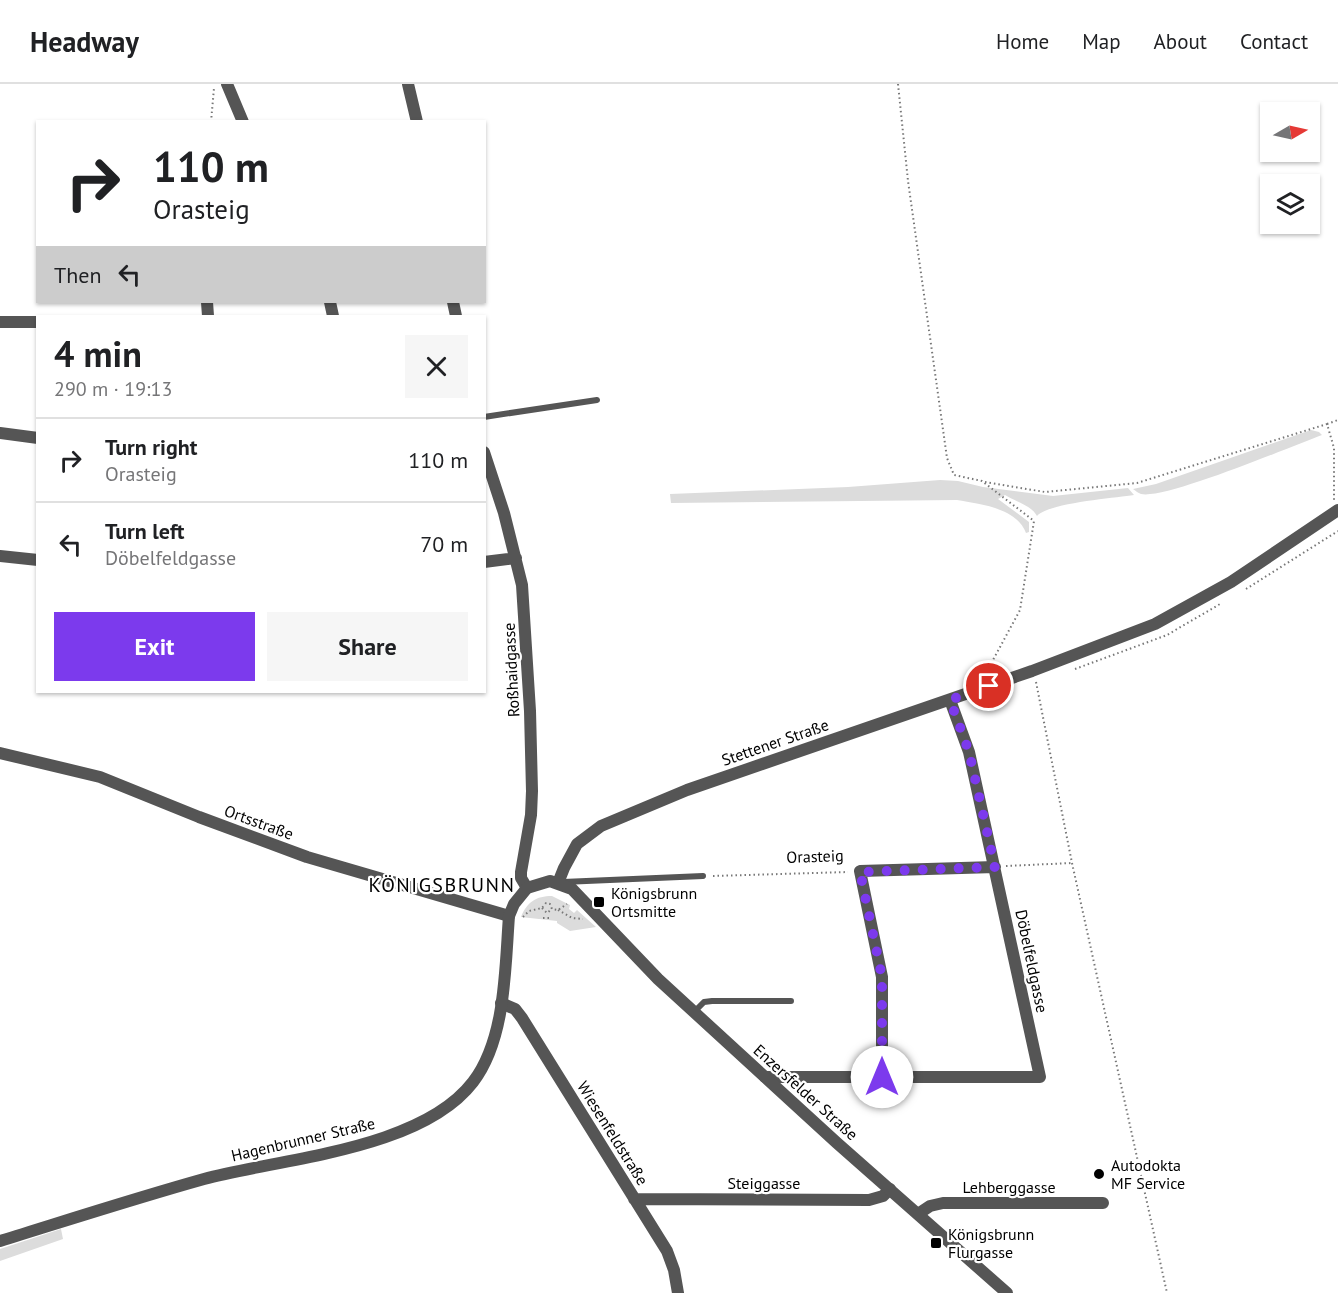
<!DOCTYPE html>
<html lang="en">
<head>
<meta charset="utf-8">
<style>
  :root { --surface:#fff; --page:#f6f6f6; --text:#202124; --muted:#757577; --line:#e0e0e0; --accent:#7c3aed }
  body { margin:0; font-family:"PT Sans",sans-serif; background:var(--page); color:var(--text); height:100vh; display:flex; flex-direction:column; font-size:22px; white-space:nowrap }
  * { box-sizing:border-box; margin:0 }
  p { font-size:20px; color:var(--muted) }
  .icon { flex:none; width:33px; height:33px; fill:none; stroke:currentColor; stroke-width:2; stroke-linecap:round; stroke-linejoin:round }
  .map { position:relative; flex:1; overflow:hidden }
  .details { position:absolute; left:36px; top:231px; width:450px; height:378px; display:flex; flex-direction:column; background:var(--surface); border-radius:0px; box-shadow:0 2px 4px #0004 }
  .details>* { flex:none }
  .banner { position:absolute; left:36px; top:36px; width:450px; height:183px; border-radius:0px; box-shadow:0 2px 4px #0004; background:#fff; color:var(--text); overflow:hidden }
  .needle { width:39px; rotate:81deg }
  .controls { position:absolute; left:1260px; top:18px; display:grid; gap:12px }
  .controls a { display:grid; place-items:center; width:60px; height:60px; border-radius:0px; background:var(--surface); box-shadow:0 2px 4px #0004; font-size:30px }
  .pin { position:absolute; display:grid; place-items:center; width:51px; height:51px; color:#fff; margin:-26px; border:3px solid #fff; border-radius:50%; box-shadow:0 2px 6px #0007 }
  .me { position:absolute; width:66px; margin:-33px; rotate:0deg; stroke-linejoin:round; filter:drop-shadow(0 0 4px #0008) }
  .turn { display:flex; align-items:center; gap:21px; height:126px; padding:0 18px; font-size:27px }
  .turn .icon { width:78px; height:78px; stroke-width:2.5 }
  .turn b { display:block; font-size:42px; line-height:51px }
  .then { display:flex; align-items:center; height:57px; padding:0 18px; background:#0003; gap:12px; font-size:22px }
  .round { display:grid; place-items:center; flex:none; width:63px; height:63px; border-radius:0px; background:var(--page) }
  .summary { display:flex; align-items:center; justify-content:space-between; height:102px; padding:0 18px }
  h1 { font-size:36px; font-weight:700; line-height:45px }
  .button { display:flex; gap:12px; margin-top:auto; padding:12px 18px }
  .button a { flex:1; height:69px; border-radius:0px; background:var(--accent); color:#fff; font-size:24px; font-weight:700; line-height:69px; text-align:center }
  .button a+a { background:var(--page); color:var(--text) }
  ul { padding:0; list-style:none }
  li { display:flex; align-items:center; gap:18px; height:84px; padding:0 18px; border-top:2px solid var(--line) }
  li div { flex:1 }
  li b { display:block; font-size:22px }
  li em { font-style:normal }
  header { display:flex; align-items:center; gap:36px; box-sizing:border-box; height:84px; padding:0 30px; background:var(--surface); border-bottom:2px solid var(--line) }
  header strong { font-size:28px }
  nav { display:flex; gap:33px; margin-inline-start:auto; font-size:21px }
  .map>svg:first-child { display:block }
  .green { fill:#dcdcdc }
  .lines { fill:none; stroke-linecap:round; stroke-linejoin:round }
  .path { stroke:#777; stroke-width:2; stroke-dasharray:1.5 3; stroke-linecap:butt }
  .service { stroke:#555; stroke-width:6 }
  .minor { stroke:#555; stroke-width:12 }
  .tertiary { stroke:#555; stroke-width:12 }
  .route { stroke:#7c3aed; stroke-width:10; stroke-dasharray:0 18 }
  .poi-dot { fill:#000; stroke:#fff; stroke-width:2 }
  .labels { text-anchor:middle; stroke-width:4.5; stroke-linejoin:round; paint-order:stroke }
  .street-label { font-size:16px; fill:#000; stroke:#fff }
  .poi-label { font-size:16px; fill:#000; stroke:#fff; text-anchor:start }
  .quarter-label { font-size:20px; letter-spacing:1.5px; fill:#000; stroke:#fff }
</style>
</head>
<body>
<header>
<strong>Headway</strong>
<nav><a>Home</a><a>Map</a><a>About</a><a>Contact</a></nav>
</header>
<div class="map">
<svg width="1338" height="1209" viewBox="0 0 1338 1209">
  <rect width="100%" height="100%" fill="#fff"/>
  <path class="green" d="M1311,346l8,2 3,3c-30,11 -157,65 -181,59 -3,-1 -5,-3 -8,-5l23,-5z
    M940,396l18,1 25,6 70,9 75,-8 6,7c-19,3 -86,8 -97,21 -6,-11 -21,-14 -32,-21l-7,4 31,23v10l-3,1c-9,-25 -46,-29 -69,-33l-286,3 -1,-9 178,-7z
    M552,812l18,9 -1,4 5,4 3,-3 19,17 -26,4 -13,-8v-2l-36,-4c6,-15 15,-21 31,-21z
    M61,1145l2,10 -63,22v-12z"/>
  <g class="lines">
    <path class="path" d="M898,0l10,97 39,277 7,17 28,6 52,40 -14,89 -34,63
      M211,38l3,-34
      M1327,340l11,-4
      M985,398l60,10 92,-9 190,-59 7,24v52
      M1246,505l92,-58
      M1075,585l92,-34 53,-31
      M1036,598l36,181 95,430
      M1006,782l66,-3
      M713,792l135,-4
      M542,824l5,5 5,-4
      M558,826l14,8 11,1
      M523,833l6,-6 13,-3 4,-5 4,1 2,5 6,1 9,-6
      M543,834h6"/>
    <path class="service" d="M484,333l113,-17
      M563,798l140,-6
      M694,928l10,-10 8,-1h79"/>
    <path class="minor" d="M227,0l16,38
      M408,0l9,38
      M207,218l1,14
      M330,218l3,14
      M453,218l3,14
      M0,238h38
      M0,349l38,5
      M484,368l20,61 18,72 8,126 2,80 -1,24 -10,57v6l6,10
      M0,472l38,4
      M484,478l32,-4
      M0,669l100,24 99,40 108,40 202,59
      M501,919l14,6 7,9 145,233 7,19 4,23
      M765,993h275l-71,-325 -19,-52
      M882,993v-100l-22,-106 135,-4
      M634,1115l235,1 14,-4 7,-7
      M918,1130l12,-8 13,-3h160"/>
    <path class="tertiary" d="M558,799l6,-15 13,-24 24,-18 86,-36 345,-119 123,-47 76,-42 107,-72
      M0,1157c68,-21 136,-43 204,-62 78,-21 217,-29 269,-97 33,-43 32,-114 36,-166l5,-12 13,-16 23,-7 22,8 86,90 179,164 170,150"/>
  </g>
  <g class="lines">
    <path class="route" d="M882,993v-100l-22,-105 135,-5 -26,-115 -19,-52 39,-14"/>
  </g>
  <g class="poi-dot">
    <rect x="593" y="812" width="12" height="12" rx="3"/>
    <circle cx="1099" cy="1090" r="6"/>
    <rect x="930" y="1153" width="12" height="12" rx="3"/>
  </g>
  <g class="labels">
    <g class="street-label">
      <text transform="translate(511 586) rotate(-93)" y="6">Roßhaidgasse</text>
      <text transform="translate(775 658) rotate(-19)" y="6">Stettener Straße</text>
      <text transform="translate(259 738) rotate(20)" y="6">Ortsstraße</text>
      <text transform="translate(815 772) rotate(-2)" y="6">Orasteig</text>
      <text transform="translate(1032 877) rotate(78)" y="6">Döbelfeldgasse</text>
      <text transform="translate(806 1008) rotate(42)" y="6">Enzersfelder Straße</text>
      <text transform="translate(613 1049) rotate(58)" y="6">Wiesenfeldstraße</text>
      <text transform="translate(303 1055) rotate(-13)" y="6">Hagenbrunner Straße</text>
      <text x="764" y="1105">Steiggasse</text>
      <text x="1009" y="1109">Lehberggasse</text>
    </g>
    <g class="poi-label">
      <text x="611" y="815">Königsbrunn<tspan x="611" dy="18">Ortsmitte</tspan></text>
      <text x="1111" y="1087">Autodokta<tspan x="1111" dy="18">MF Service</tspan></text>
      <text x="948" y="1156">Königsbrunn<tspan x="948" dy="18">Flurgasse</tspan></text>
    </g>
    <g class="quarter-label">
      <text x="442" y="808">KÖNIGSBRUNN</text>
    </g>
  </g>
</svg>
<div class="controls">
<a><svg class="needle" viewBox="-14 -14 28 28"><path d="M0-13l5 13h-10z" fill="#e53935"/><path d="M0 13l5-13h-10z" fill="#757577"/></svg></a>
<a><svg class="icon" aria-label="layers" viewBox="0 0 24 24"><path d="M12 4l9 5-9 5-9-5zM3 14l9 5 9-5"/></svg></a>
</div>
<div class="pin" style="left:989px;top:602px;background:#d93025"><svg class="icon" aria-label="arrive" viewBox="0 0 24 24"><path d="M6 21V4h12l-3 4 3 4H6"/></svg></div>
<svg class="me" style="left:882px;top:993px" viewBox="-20 -20 40 40"><circle r="19" fill="#fff"/><path d="M0-13L10 11 0 6-10 11z" fill="#7c3aed"/></svg>
<div class="banner">
<div class="turn"><svg class="icon" aria-label="right" viewBox="0 0 24 24"><path d="M7 20v-9h11M14 6l5 5-5 5"/></svg><div><b>110 m</b>Orasteig</div></div>
<div class="then">Then<svg class="icon" aria-label="left" viewBox="0 0 24 24"><path d="M17 20v-9H6M10 6l-5 5 5 5"/></svg></div>
</div>
<section class="details">
<div class="summary"><div><h1>4 min</h1><p>290 m · 19:13</p></div><a class="round"><svg class="icon" aria-label="close" viewBox="0 0 24 24"><path d="M6 6l12 12M18 6L6 18"/></svg></a></div>
<ul>
<li><svg class="icon" aria-label="right" viewBox="0 0 24 24"><path d="M7 20v-9h11M14 6l5 5-5 5"/></svg><div><b>Turn right</b><p>Orasteig</p></div><em>110 m</em></li>
<li><svg class="icon" aria-label="left" viewBox="0 0 24 24"><path d="M17 20v-9H6M10 6l-5 5 5 5"/></svg><div><b>Turn left</b><p>Döbelfeldgasse</p></div><em>70 m</em></li>
</ul>
<div class="button"><a>Exit</a><a>Share</a></div>
</section>
</div>
</body>
</html>
